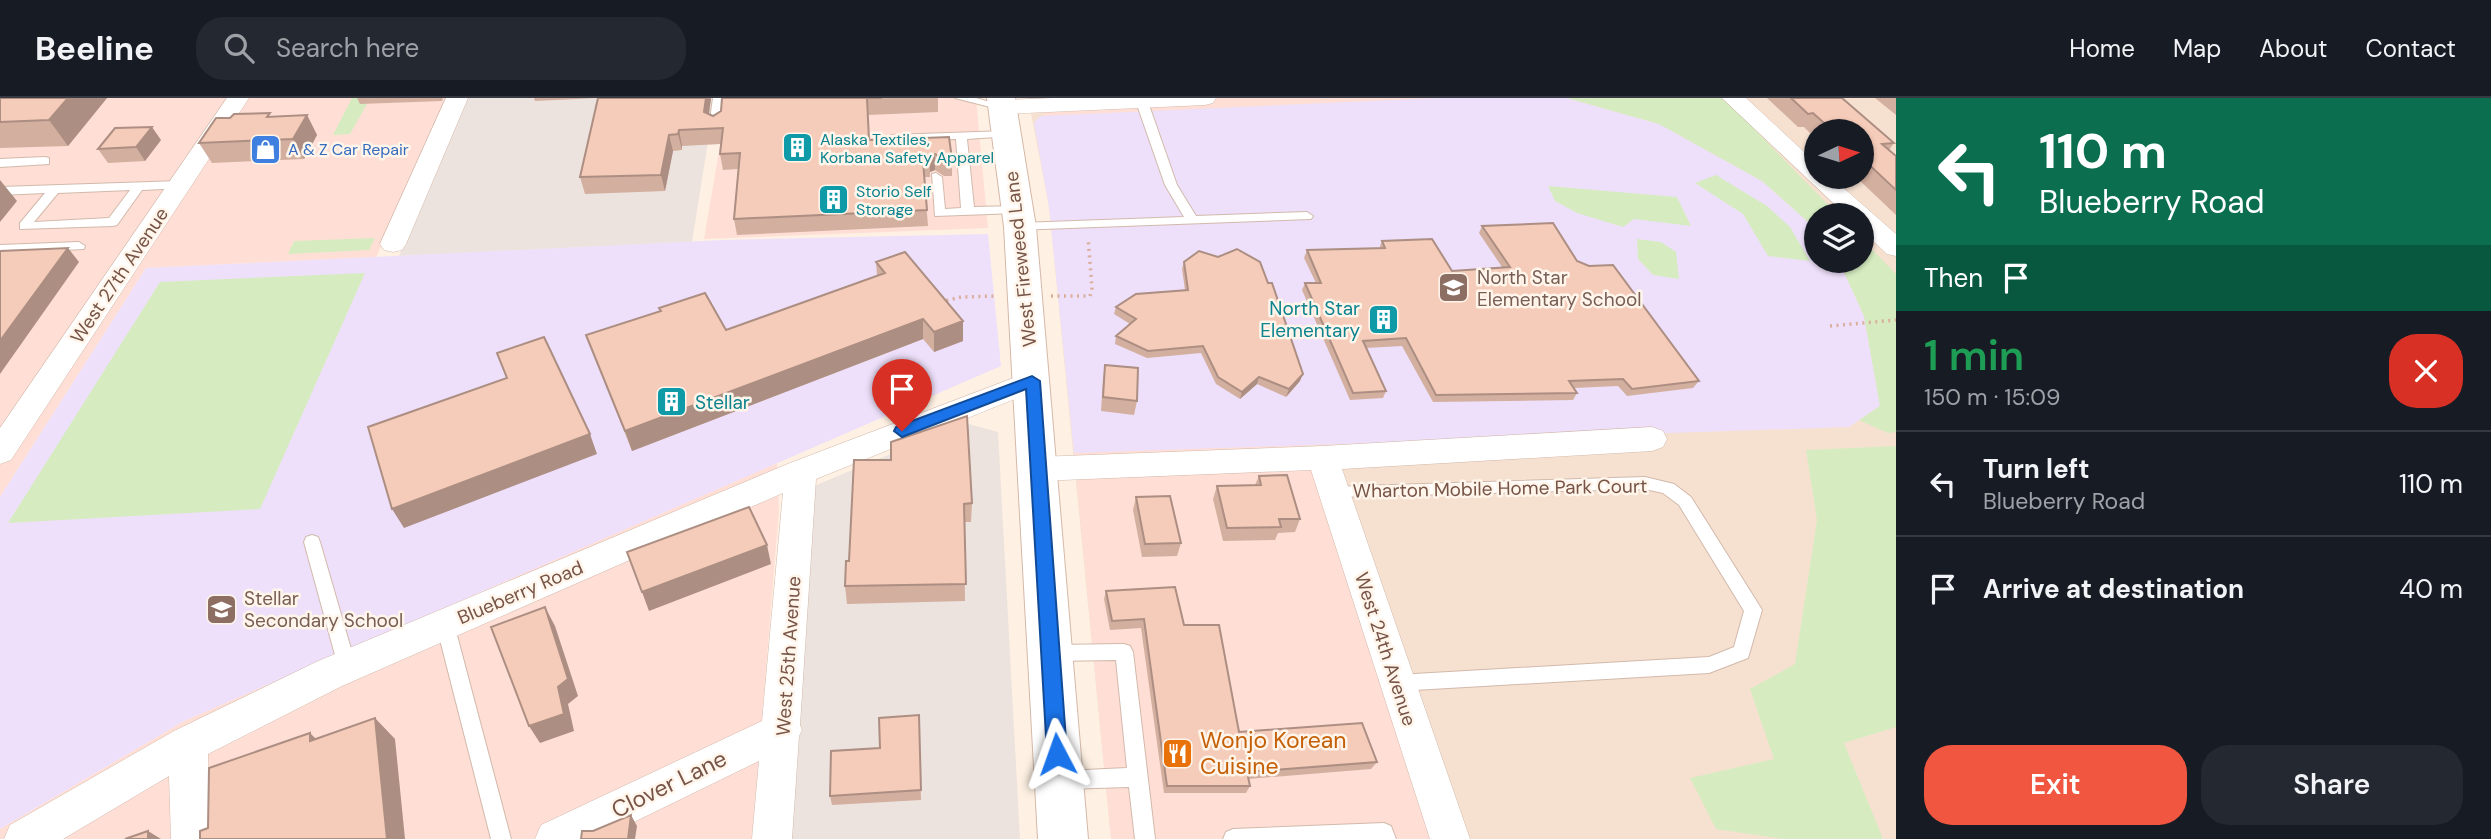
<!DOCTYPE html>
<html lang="en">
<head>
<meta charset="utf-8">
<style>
  :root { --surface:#171b24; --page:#242831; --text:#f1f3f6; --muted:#9ea1a6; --line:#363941; --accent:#f05640 }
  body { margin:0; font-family:"DM Sans",sans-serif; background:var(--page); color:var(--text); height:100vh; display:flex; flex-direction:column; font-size:26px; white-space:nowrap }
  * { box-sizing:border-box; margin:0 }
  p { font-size:23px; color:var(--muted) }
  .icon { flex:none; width:38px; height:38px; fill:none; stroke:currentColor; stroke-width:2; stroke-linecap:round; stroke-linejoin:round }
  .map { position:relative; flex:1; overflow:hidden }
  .drawer { display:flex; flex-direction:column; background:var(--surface); width:595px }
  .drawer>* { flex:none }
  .guide { background:#0b6e4f; color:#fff; overflow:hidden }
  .needle { width:46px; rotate:86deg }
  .tools { position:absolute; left:1804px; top:21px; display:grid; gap:14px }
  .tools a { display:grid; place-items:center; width:70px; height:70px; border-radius:50%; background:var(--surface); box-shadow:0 2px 5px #0004; font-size:35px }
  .pin { position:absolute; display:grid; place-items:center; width:60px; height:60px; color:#fff; margin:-72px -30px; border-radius:50% 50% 50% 0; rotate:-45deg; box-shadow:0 0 7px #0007 }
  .pin .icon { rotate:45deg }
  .me { position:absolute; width:77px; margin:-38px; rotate:356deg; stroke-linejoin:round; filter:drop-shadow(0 0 5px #0008) }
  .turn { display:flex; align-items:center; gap:24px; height:147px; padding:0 28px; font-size:32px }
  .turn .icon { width:91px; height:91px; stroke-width:2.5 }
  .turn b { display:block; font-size:49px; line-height:60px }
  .then { display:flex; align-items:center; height:66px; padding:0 28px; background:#0003; gap:14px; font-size:26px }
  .round { display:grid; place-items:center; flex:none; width:74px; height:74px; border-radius:28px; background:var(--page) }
  .overview { display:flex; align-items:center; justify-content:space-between; height:119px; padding:0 28px }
  h1 { font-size:42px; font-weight:600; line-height:52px; color:#1e9e55 }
  .primary-button { display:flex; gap:14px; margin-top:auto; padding:14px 28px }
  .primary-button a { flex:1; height:80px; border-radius:28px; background:var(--accent); color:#fff; font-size:28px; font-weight:600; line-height:80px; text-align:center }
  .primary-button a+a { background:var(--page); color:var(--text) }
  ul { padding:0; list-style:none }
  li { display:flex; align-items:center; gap:21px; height:105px; padding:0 28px; border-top:2px solid var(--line) }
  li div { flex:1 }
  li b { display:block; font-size:26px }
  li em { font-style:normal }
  header { display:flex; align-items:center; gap:42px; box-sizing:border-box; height:98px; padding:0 35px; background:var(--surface); border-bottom:2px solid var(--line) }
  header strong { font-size:33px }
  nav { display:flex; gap:38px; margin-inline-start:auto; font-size:24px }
  .search { width:490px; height:63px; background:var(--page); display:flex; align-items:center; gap:18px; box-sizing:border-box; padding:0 24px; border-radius:28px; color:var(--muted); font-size:26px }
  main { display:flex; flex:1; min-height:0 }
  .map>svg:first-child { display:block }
  .residential { fill:#f6e1d1; fill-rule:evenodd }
  .commercial { fill:#ffded6 }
  .industrial { fill:#ede3de }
  .education { fill:#eee0fa }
  .green { fill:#d6ecc0 }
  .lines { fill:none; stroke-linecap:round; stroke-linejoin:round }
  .service-casing { stroke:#d2b9ab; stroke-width:2 }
  .minor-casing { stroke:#d2b9ab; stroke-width:1 }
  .secondary-casing { stroke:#d5b8a8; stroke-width:2 }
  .path { stroke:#daae9c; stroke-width:3.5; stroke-dasharray:2 4.5; stroke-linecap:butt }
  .service { fill:#fff; fill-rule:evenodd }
  .minor { fill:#fff; fill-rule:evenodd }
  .secondary { fill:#fff; fill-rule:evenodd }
  .wall { fill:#d3af9f }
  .shaded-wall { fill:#ac8e82 }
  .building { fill:#f5cbb9; stroke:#ac8e82; stroke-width:2 }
  .route { fill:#1a73e8; stroke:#114b97; stroke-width:2 }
  .labels { text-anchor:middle; stroke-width:5; stroke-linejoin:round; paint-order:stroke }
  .far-culture-label { font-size:16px; fill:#0d838f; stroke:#fff5ea; text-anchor:start }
  .far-shop-label { font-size:16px; fill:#366cbe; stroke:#fff5ea; text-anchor:start }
  .street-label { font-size:19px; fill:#775447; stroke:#fff5ea }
  .education-label { font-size:19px; fill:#785e54; stroke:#fff5ea; text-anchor:start }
  .culture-label { font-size:19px; fill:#0d838f; stroke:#fff5ea; text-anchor:end }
  .near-food-label { font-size:23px; fill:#c56008; stroke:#fff5ea; text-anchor:start }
  .near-street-label { font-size:23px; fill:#775447; stroke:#fff5ea }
</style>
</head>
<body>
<header>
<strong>Beeline</strong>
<div class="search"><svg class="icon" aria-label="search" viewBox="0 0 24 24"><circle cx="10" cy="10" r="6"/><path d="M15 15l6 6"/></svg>Search here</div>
<nav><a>Home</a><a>Map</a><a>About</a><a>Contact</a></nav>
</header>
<main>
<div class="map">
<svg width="1896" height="741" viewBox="0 0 1896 741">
  <rect width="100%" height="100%" fill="#fef1e3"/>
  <path class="residential" d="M1028,0h868v741h-785l-62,-632zM1816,33h46v46h-46zM1816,117h46v46h-46z"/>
  <path class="commercial" d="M7,0h444l-75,159 -230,11 -146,229v-391z
    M728,0h248l12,130 -284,11z
    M1032,0h401l-389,18z
    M1306,347l125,394h-320l-37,-386z
    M777,365l2,46 -27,330h-752v-10l184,-108z"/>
  <path class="industrial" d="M466,0h249l-23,144 -293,14z
    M965,325l33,9 22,407h-236l30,-353z"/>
  <path class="education" d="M1436,0h131l92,26 103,57 54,48v32h23l25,55 16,90 -31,21 -775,26 -25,-246 -15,-84 6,-7z
    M988,136l13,132 -817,355 -184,108v-332l146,-229 576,-28z"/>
  <path class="green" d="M352,0h11l4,6 -17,30 -17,1z
    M1567,0h157l114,117h-22v14l-54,-48 -103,-57z
    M1716,77l51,31 23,21 20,34 -42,-5 -25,-42 -48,-31z
    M1548,88l129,11 14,29 -57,-7 -11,8 -46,-14 -22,-12z
    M375,140l-6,12 -81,4 6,-13z
    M1637,141l24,3 15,10 3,27 -26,-4 -15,-16z
    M1862,141l34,35v158l-8,1 -29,-13 21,-14 -16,-90 -25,-55h23z
    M365,175l-105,236 -252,14 152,-241z
    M1896,348v281l-52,16 39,96h-99l-68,-10 -26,-51 84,-19 -24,-70 45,-25 22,-144 -11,-70z"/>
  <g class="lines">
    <defs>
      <path id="service" d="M713,0h12l-4,29 -6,3 -6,-3z
        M955,0h21l32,9 -6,3z
        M1142,1l6,3 29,83 19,31 111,-4 6,4 -2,3 -295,11 -2,-3 6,-4 164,-6 -19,-32 -29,-83z
        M1006,33l6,3 -2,2 -43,3 7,68 47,-1v6l-4,1 -82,3 -3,-42 4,-1 6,4 3,32 16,-1 -5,-69 -65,2 -6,-3 6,-3z
        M45,59l4,1v6l-49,3v-8z
        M180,83l4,1v6l-42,2 -25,35 -4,1 -93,3v-6l25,-30 -45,2v-8zM130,92l-21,28 -75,4 24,-29z
        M79,144l6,4 -1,3 -84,4v-8z
        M1645,379l29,7 17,13 68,108 3,5 -14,48 -39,15 -312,18 -7,-2 -2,-6 2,-6 7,-2 312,-18 25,-10 10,-36 -65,-106 -16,-12 -18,-4 -311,8 -6,-2 -2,-4 2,-4z
        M312,437l6,2 2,5 36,124 -3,6 -6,2 -6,-2 -3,-6 -34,-124 2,-5z
        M445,518l6,3 3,5 57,215h-20l-55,-215 3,-5z
        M1124,546l6,2 3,6 22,187h-20l-6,-52 -65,2 -7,-2 -3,-7 3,-7 7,-2 63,-3 -11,-108 -63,1 -6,-2 -3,-6 3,-6 6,-2z
        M1384,725l7,3 5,13h-173l3,-7 7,-3z"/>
      <path id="minor" d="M227,0h22l-238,362 -11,4v-36z
        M446,0h22l-62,146 -4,6 -9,2 -9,-2 -4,-6z
        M1054,0h162l-3,5 -8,2 -203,9 -8,-2 -3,-5 3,-5 8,-2z
        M1722,0h24l70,65v14h15l65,57v22l-9,-2 -25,-24v-15h-16z
        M1032,273l10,3 5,7 -5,7 -226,91 -16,246 2,5 -3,6 -7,103h-40l7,-78 -160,78h-64l6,-14 221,-104 21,-228 -441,193 -134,68 3,85h-40l-2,-63 -106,63h-59l6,-14 164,-94 142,-69 474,-199z
        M1652,329l11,4 4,8 -4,8 -11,4 -310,18 128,370h-40l-119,-369 -273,11 -11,-3 -5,-9 5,-9 11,-3 285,-11z"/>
      <path id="secondary" d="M987,0h28l21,129 52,612h-50l-34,-612z"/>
    </defs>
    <use href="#service" class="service-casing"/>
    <use href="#minor" class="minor-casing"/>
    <use href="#secondary" class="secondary-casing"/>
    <path class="path" d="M1051,198h39l2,-8 -4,-50
      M940,204l21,-5 36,-1
      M1830,228l66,-6"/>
    <use href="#service" class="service"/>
    <use href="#minor" class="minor"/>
    <use href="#secondary" class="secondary"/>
  </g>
  <path class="wall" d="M0,0h107l-39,48 -68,2z
    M357,0h86l-1,3 -82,3z
    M534,0h177l-2,16 4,2 8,-5 1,-13h216v14l-70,3 1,25 80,-3 3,22v17h-8l-9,-6 -5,2v5h-6l4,49 -191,9 -3,-16 4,-50 -15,1 -3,-16 1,-10 -39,2v4l-9,1 -8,40 -80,3 -5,-17 18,-79 -63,3z
    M1767,0h75l52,45 -5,7 7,6v59l-40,-38h6v-46h-46v8l-12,-12h-6z
    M1875,0h21v17z
    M307,17l10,20 -13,24 -92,4 -13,-20 73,-26z
    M161,42l-16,21 -37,2 -10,-14z
    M1482,128l95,35 122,120 -6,7 -66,8 -9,-10 -44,2 3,5 -4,7 -140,2 -31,-56 -36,2 20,43 -3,7 -33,2 -48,-110 3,-7h11l-12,-25 3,-8 72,-1 3,-8 70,30 50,-4 -23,-34z
    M876,164l87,79 -29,11 -11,-13 -291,112 -46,-116 74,-23 -1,-4 67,22 151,-54z
    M1184,164l116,119 -14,16 -29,-13 -17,15 -24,-15 -15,-31 -54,5 -32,-14 1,-8 14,-12 -16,-10 2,-7 69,-17 -3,-21z
    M1105,267l32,36 -3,14 -33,-4 2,-32z
    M854,362l118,43 -1,19h-7l1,79 -118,3 -2,-18 4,-25z
    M1259,378l41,43 -5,13 -17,1 -3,7 -52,1 -10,-42 4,-13 38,-1z
    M1136,399l45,46 -4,13 -35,1 -9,-47z
    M1106,493l78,34 55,107 138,30 -6,7 -123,10 2,7 -4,7h-82l-23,-165 -31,2 -6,-31z
    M919,617l2,85 -89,5 -2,-9 50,-48z"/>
  <path class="shaded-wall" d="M68,0h39l-39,48 -19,-26z
    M706,0h5l-4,30 -3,-16z
    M307,17l10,20 -13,24 -11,-20z
    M152,29l9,13 -16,21 -9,-14z
    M679,32l3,16v4l-4,-16z
    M669,37l4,16 -8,40 -4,-16z
    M935,56v16l-5,2v5v-21z
    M0,82l17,21 -17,21z
    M68,150l11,14 -79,112v-33z
    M923,221v20l-291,112 -7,-20z
    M963,223v20l-29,11v-20z
    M1303,276l-3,7 -14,16 3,-8z
    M1259,279l-2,7 -17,15 2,-7z
    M590,336l7,20 -193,74 -12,-19z
    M767,447l4,19 -122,47 -7,-19z
    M545,509l10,19 23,70 -10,8 6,27 -34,12 -11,-17 29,-39z
    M375,620l20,21 10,100h-18z
    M310,635l21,21 -21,-13z
    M631,717l6,11 -2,13h-7z
    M148,733l13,8h-13z"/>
  <path class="building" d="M0,0h68l-19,22 -49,2z
    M598,0h108l-2,14 9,4 8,-5 1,-13h160h-15l2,42 80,-3 3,22 -8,1 -9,-6 -5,2 -1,5h-6l4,49 -193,9 6,-66 -20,1 3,-26 -44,2 -1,4 -9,1 -8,40 -81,2z
    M1791,0h51l52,45 -12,1 14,12v34l-34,-32v-27h-29l-20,-18 -5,1z
    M270,15l-3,4 40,-2 -14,24 -94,4 17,-25h14l4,-4z
    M152,29l-16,20 -38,2 17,-21z
    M1553,125l24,38 12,5 24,-1 86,116 -67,8 -9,-10 -54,2 8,12 -141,2 -30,-57 -43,3 23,50 -33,2 -48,-110h16l-14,-33 78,-2 -3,-7 50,-2 20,32 58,-4 -28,-41z
    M68,150l-68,93v-90z
    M1237,151l23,13 8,21h4l31,91 -14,15 -30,-12 -17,15 -24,-15 -15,-31 -55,5 -32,-15 20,-17 -20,-12 20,-13 52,-4 -4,-28 15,-11 19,6z
    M905,154l58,69 -29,11 -11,-13 -298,112 -39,-96 75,-24 -2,-3 46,-15 21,37 159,-57 -9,-11z
    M544,239l46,97 -198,75 -24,-82 139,-49 -10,-25z
    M1105,267l33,3 -1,33 -34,-4z
    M967,318l5,87 -8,1 2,80 -121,2 1,-25h3l5,-101h37v-18z
    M1287,377l13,44h-21l2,8 -54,1 -10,-42 44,-1 -2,-9z
    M1170,398l11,47 -36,1 -9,-47z
    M749,409l18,38 -125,47 -15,-40z
    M1175,489l9,38h35l20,107 123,-9 15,39 -130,10 3,14h-83l-23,-167 -32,2 -6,-30z
    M545,509l23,72 -10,8 6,27 -35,12 -38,-99z
    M919,617l2,75 -91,6 1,-45 49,-3 -1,-30z
    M375,620l12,121h-187v-8l8,-3 1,-60 101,-35v8z
    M631,717l-3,24h-47l1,-8h11z
    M148,733v8h-23z"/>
  <path class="route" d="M1032,278l8,5 27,373 -3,7 -7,3 -7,-3 -3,-7 -21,-365 -119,46 -5,2 -8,-6 2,-4z"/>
  <defs>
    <symbol id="building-square" viewBox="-11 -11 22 22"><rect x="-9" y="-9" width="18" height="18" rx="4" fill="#0f9aa8" stroke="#fff5ea"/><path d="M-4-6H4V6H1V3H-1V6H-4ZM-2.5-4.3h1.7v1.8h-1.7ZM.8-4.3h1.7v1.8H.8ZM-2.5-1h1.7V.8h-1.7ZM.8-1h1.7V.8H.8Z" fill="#fff"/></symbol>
    <symbol id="shop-square" viewBox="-11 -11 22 22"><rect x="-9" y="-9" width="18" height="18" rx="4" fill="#3f7fe0" stroke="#fff5ea"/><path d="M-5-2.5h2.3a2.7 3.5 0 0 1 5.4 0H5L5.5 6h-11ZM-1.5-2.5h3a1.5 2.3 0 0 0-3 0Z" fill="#fff"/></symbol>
    <symbol id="school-square" viewBox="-11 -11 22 22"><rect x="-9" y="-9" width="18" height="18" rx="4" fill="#8d6e63" stroke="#fff5ea"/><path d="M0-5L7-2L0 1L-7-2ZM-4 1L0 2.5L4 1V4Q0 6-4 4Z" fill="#fff"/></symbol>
    <symbol id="restaurant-square" viewBox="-11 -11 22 22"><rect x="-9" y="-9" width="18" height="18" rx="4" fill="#e8710a" stroke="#fff5ea"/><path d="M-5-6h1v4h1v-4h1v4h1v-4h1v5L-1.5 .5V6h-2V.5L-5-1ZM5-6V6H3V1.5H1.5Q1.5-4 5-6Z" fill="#fff"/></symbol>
  </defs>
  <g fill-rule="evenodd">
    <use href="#building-square" x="780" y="32" width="35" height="35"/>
    <use href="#shop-square" x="248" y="34" width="35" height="35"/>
    <use href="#building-square" x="816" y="84" width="35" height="35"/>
    <use href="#school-square" x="1436" y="172" width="35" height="35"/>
    <use href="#building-square" x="1366" y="204" width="35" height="35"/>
    <use href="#building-square" x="654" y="286" width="35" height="35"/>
    <use href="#school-square" x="204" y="494" width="35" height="35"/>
    <use href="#restaurant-square" x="1160" y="638" width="35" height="35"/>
  </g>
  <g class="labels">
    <g class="far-culture-label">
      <text x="820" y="47">Alaska Textiles,<tspan x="820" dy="18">Korbana Safety Apparel</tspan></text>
      <text x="856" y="99">Storio Self<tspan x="856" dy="18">Storage</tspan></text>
    </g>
    <g class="far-shop-label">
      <text x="288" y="57">A &amp; Z Car Repair</text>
    </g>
    <g class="street-label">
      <text transform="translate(1020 161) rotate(-96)" y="7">West Fireweed Lane</text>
      <text transform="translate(119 177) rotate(-56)" y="7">West 27th Avenue</text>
      <text transform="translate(1500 390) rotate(-1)" y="7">Wharton Mobile Home Park Court</text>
      <text transform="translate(520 494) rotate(-23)" y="7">Blueberry Road</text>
      <text transform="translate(1386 551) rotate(72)" y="7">West 24th Avenue</text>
      <text transform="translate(788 558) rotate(-86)" y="7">West 25th Avenue</text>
    </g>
    <g class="education-label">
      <text x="1477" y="186">North Star<tspan x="1477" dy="22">Elementary School</tspan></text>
      <text x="244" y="507">Stellar<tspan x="244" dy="22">Secondary School</tspan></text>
    </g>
    <g class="culture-label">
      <text x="1360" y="217">North Star<tspan x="1360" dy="22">Elementary</tspan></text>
      <text x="695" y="311" text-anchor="start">Stellar</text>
    </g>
    <g class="near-food-label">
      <text x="1200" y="650">Wonjo Korean<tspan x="1200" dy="26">Cuisine</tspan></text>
    </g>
    <g class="near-street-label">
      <text transform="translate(669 686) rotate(-26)" y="8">Clover Lane</text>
    </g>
  </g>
</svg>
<div class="tools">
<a><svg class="needle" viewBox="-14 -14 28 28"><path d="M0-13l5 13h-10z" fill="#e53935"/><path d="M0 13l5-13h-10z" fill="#9ea1a6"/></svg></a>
<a><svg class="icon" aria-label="layers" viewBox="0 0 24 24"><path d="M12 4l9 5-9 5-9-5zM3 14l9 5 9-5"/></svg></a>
</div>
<div class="pin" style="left:902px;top:333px;background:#d93025"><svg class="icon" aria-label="arrive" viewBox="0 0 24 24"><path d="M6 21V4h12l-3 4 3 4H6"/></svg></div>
<svg class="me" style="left:1057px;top:656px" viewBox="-20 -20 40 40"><path d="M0-17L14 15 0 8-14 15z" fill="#1a73e8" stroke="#fff" stroke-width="4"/></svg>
</div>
<section class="drawer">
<div class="guide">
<div class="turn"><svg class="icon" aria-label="left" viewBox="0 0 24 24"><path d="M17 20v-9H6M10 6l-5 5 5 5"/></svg><div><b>110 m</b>Blueberry Road</div></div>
<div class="then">Then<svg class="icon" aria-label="arrive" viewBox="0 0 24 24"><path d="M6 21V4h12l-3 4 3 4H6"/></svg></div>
</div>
<div class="overview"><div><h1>1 min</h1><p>150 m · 15:09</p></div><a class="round" style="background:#d93025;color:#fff"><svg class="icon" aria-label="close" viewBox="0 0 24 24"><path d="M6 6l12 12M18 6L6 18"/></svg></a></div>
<ul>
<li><svg class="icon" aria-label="left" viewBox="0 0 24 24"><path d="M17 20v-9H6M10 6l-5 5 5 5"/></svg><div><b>Turn left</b><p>Blueberry Road</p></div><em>110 m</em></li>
<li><svg class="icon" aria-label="arrive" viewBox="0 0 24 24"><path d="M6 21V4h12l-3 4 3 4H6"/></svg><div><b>Arrive at destination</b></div><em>40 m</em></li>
</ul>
<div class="primary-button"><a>Exit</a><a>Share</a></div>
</section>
</main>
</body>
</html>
